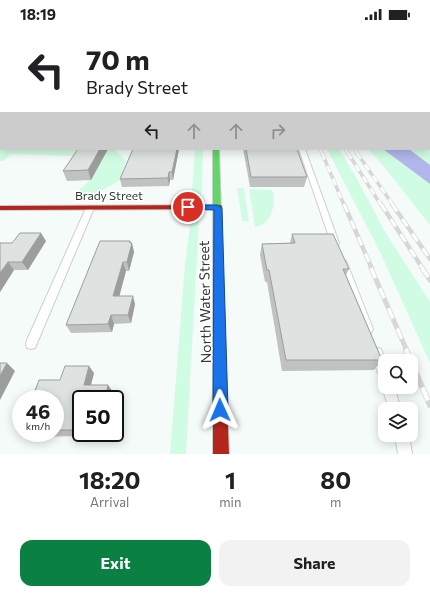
<!DOCTYPE html>
<html lang="en">
<head>
<meta charset="utf-8">
<style>
  :root { --surface:#fff; --page:#f2f2f2; --text:#202124; --muted:#757577; --accent:#0b8043 }
  body { margin:0; font-family:Commissioner,sans-serif; background:var(--page); color:var(--text); height:100vh; display:flex; flex-direction:column; font-size:15px; white-space:nowrap }
  * { box-sizing:border-box; margin:0 }
  p { font-size:13px; color:var(--muted) }
  .icon { flex:none; width:22px; height:22px; fill:none; stroke:currentColor; stroke-width:2; stroke-linecap:round; stroke-linejoin:round }
  .map { position:relative; height:426px; overflow:hidden }
  .drawer { display:flex; flex-direction:column; background:var(--surface); flex:1 }
  .drawer>* { flex:none }
  .banner { position:absolute; left:0px; top:0px; width:430px; height:122px; box-shadow:0 2px 10px #0003; background:#fff; color:var(--text); overflow:hidden }
  .fabs { position:absolute; left:378px; top:326px; display:grid; gap:8px }
  .fabs a { display:grid; place-items:center; width:40px; height:40px; border-radius:8px; background:var(--surface); box-shadow:0 2px 10px #0003; font-size:20px }
  .speed { position:absolute; left:12px; top:362px; display:flex; gap:8px; font-size:20px; font-weight:700; text-align:center }
  .speed>* { display:grid; place-content:center; width:52px; height:52px; border-radius:50%; background:var(--surface); box-shadow:0 2px 10px #0003; line-height:1 }
  .speed small { font-size:10px; font-weight:400 }
  .speed .limit { border:2px solid #111; border-radius:6px; background:#fff; color:#111 }
  .pin { position:absolute; display:grid; place-items:center; width:34px; height:34px; color:#fff; margin:-17px; border:2px solid #fff; border-radius:50%; box-shadow:0 1px 4px #0007 }
  .me { position:absolute; width:44px; margin:-22px; rotate:359deg; stroke-linejoin:round; filter:drop-shadow(0 0 3px #0008) }
  .turn { display:flex; align-items:center; gap:14px; height:84px; padding:0 20px; font-size:18px }
  .turn .icon { width:52px; height:52px; stroke-width:2.5 }
  .turn b { display:block; font-size:28px; line-height:34px }
  .lanes { display:flex; align-items:center; height:38px; padding:0 20px; background:#0003; justify-content:center; gap:20px; direction:ltr }
  .lanes .off { opacity:.35 }
  .eta { display:flex; justify-content:space-evenly; align-items:center; height:68px; text-align:center }
  .eta b { font-size:24px; font-weight:700; line-height:28px }
  .cta { display:flex; gap:8px; margin-top:auto; padding:8px 20px }
  .cta a { flex:1; height:46px; border-radius:12px; background:var(--accent); color:#fff; font-size:16px; font-weight:700; line-height:46px; text-align:center }
  .cta a+a { background:var(--page); color:var(--text) }
  .status { display:flex; justify-content:space-between; align-items:center; height:28px; padding:0 20px; background:var(--surface); direction:ltr }
  .status svg { height:11px; fill:currentColor }
  .map>svg:first-child { display:block }
  .green { fill:#d1fce4 }
  .water { fill:#b2b6eb }
  .lines { fill:none; stroke-linecap:round; stroke-linejoin:round }
  .lane-casing { stroke:#ccd0ce; stroke-width:2 }
  .street-casing { stroke:#ccd0ce; stroke-width:2 }
  .fast-casing { stroke:#ccd0ce; stroke-width:2 }
  .jam-casing { stroke:#ccd0ce; stroke-width:2 }
  .lane { fill:#fefefe; fill-rule:evenodd }
  .street { fill:#fefefe; fill-rule:evenodd }
  .fast { fill:#63d668; fill-rule:evenodd }
  .jam { fill:#b3261e; fill-rule:evenodd }
  .rail-far4-casing { stroke:#d6d8d7; stroke-width:3 }
  .rail-far3-casing { stroke:#d6d8d7; stroke-width:3.5 }
  .rail-far2-casing { stroke:#d6d8d7; stroke-width:4.5 }
  .rail-far1-casing { stroke:#d6d8d7; stroke-width:5 }
  .rail-casing { stroke:#d6d8d7; stroke-width:6 }
  .rail-far4 { stroke:#fff; stroke-width:2; stroke-dasharray:5.5; stroke-linecap:butt }
  .rail-far3 { stroke:#fff; stroke-width:2.5; stroke-dasharray:7; stroke-linecap:butt }
  .rail-far2 { stroke:#fff; stroke-width:3; stroke-dasharray:9; stroke-linecap:butt }
  .rail-far1 { stroke:#fff; stroke-width:3.5; stroke-dasharray:11; stroke-linecap:butt }
  .rail { stroke:#fff; stroke-width:4.5; stroke-dasharray:14; stroke-linecap:butt }
  .wall { fill:#bfc2c1 }
  .shaded-wall { fill:#9b9e9d }
  .building { fill:#dee2e0; stroke:#9b9e9d }
  .route { fill:#1a73e8; stroke:#114b97 }
  .labels { text-anchor:middle; stroke-width:3; stroke-linejoin:round; paint-order:stroke }
  .street-label { font-size:12px; fill:#333734; stroke:#fff }
  .near-street-label { font-size:14px; fill:#333734; stroke:#fff }
</style>
</head>
<body>
<div class="status"><b>18:19</b><svg viewBox="0 0 49 12"><path d="M0 12V9h3v3zM5 12V6h3v6zM10 12V3h3v9zM15 12V0h3v12zM26 1h20v11H26zM47 4h2v5h-2z"/></svg></div>
<div class="map">
<svg width="430" height="426" viewBox="0 0 430 426">
  <rect width="100%" height="100%" fill="#f5fbf8"/>
  <path class="green" d="M429,100h1v37l-21,-16h20z
    M0,114l1,7h78l-6,7 -62,-2 -8,7h-3z
    M94,121h20l12,12 -7,20 -36,20 -8,-7 15,-14z
    M195,121h8l-1,41 -2,9 -4,1 -3,-2 -1,-5z
    M327,121h12l18,30 28,53 45,70v61l-50,-111z
    M368,121h15l47,35v41c-21,-25 -39,-52 -62,-76z
    M237,160h7l5,34 -7,-1z
    M249,161l23,1c5,14 -1,35 -17,37z
    M191,190l8,2 -13,234h-16l15,-190z"/>
  <path class="water" d="M383,121h26l21,16v19z"/>
  <g class="lines">
    <defs>
      <path id="lane" d="M0,108h1v4h-1z
        M299,121h6l34,94 -1,2h-6l-1,-2z
        M90,178l4,2 -59,140 -4,1 -4,-1 -1,-4 1,-4 59,-132z
        M343,232l3,1 1,2 26,66 -1,3 -4,2 -4,-2 -1,-3 -24,-66 1,-2z
        M377,320l4,1 4,12v26h9l7,22h-12l-7,-22 2,-4 -3,-2 -10,-28 2,-4z
        M395,407h14l3,19h-14z"/>
      <path id="street" d="M0,59h1v4h-1z"/>
      <path id="fast" d="M213,121h6l8,252 -2,5 -5,2 -5,-2 -2,-5z"/>
      <path id="jam" d="M218,177h3l1,2 -1,2 -221,1v-4z
        M220,366l5,2 2,5 2,53h-16v-53l2,-5z"/>
    </defs>
    <use href="#lane" class="lane-casing"/>
    <use href="#street" class="street-casing"/>
    <use href="#fast" class="fast-casing"/>
    <use href="#jam" class="jam-casing"/>
    <use href="#lane" class="lane"/>
    <use href="#street" class="street"/>
    <use href="#fast" class="fast"/>
    <use href="#jam" class="jam"/>
    <defs>
      <path id="rail-far4" d="M320,121l2,5
        M345,121l3,5
        M354,121l4,5"/>
      <path id="rail-far3" d="M322,125l22,52
        M348,125l33,52
        M357,125l36,52"/>
      <path id="rail-far2" d="M344,176l28,65
        M381,176l42,65
        M392,176l38,55"/>
      <path id="rail-far1" d="M371,240l36,83
        M422,240l8,12"/>
      <path id="rail" d="M406,322l5,11
        M411,334l19,43"/>
    </defs>
    <use href="#rail-far4" class="rail-far4-casing"/>
    <use href="#rail-far3" class="rail-far3-casing"/>
    <use href="#rail-far2" class="rail-far2-casing"/>
    <use href="#rail-far1" class="rail-far1-casing"/>
    <use href="#rail" class="rail-casing"/>
    <use href="#rail-far4" class="rail-far4"/>
    <use href="#rail-far3" class="rail-far3"/>
    <use href="#rail-far2" class="rail-far2"/>
    <use href="#rail-far1" class="rail-far1"/>
    <use href="#rail" class="rail"/>
  </g>
  <path class="wall" d="M429,55h1v7h-1z
    M0,62h1v36h-1z
    M429,62h1v18l-1,-1z
    M108,121l-17,31 -24,1 -4,-10z
    M179,121l-6,31h-3l-1,6 -47,1 -2,-8z
    M243,121h54l10,28 -3,10h-54z
    M292,206l57,35 -3,6 36,85 -8,10 -92,1 -15,-89h-2l-5,-27 2,-11 28,-1z
    M46,213l-18,29h-14l-14,22v-49h12z
    M131,215l3,9 -5,19h-3l-7,25 16,8 -4,19 -17,1 -2,8 -41,1 -5,-8z
    M94,345l-3,12 22,7 -32,7v34l-1,3 -53,1 -5,-4h33v-34l5,-19z"/>
  <path class="shaded-wall" d="M100,121h8l-17,31 -3,-10z
    M177,121h2l-6,31 -1,-8z
    M169,144l1,8 -1,6 -1,-8z
    M41,205l5,8 -18,29 -6,-8z
    M130,213l2,4v-2l2,9 -5,19 -2,-9z
    M8,234l6,8 -14,22v-19z
    M123,234l3,9 -9,34 -4,-9z
    M133,268l2,8 -4,19 -3,-8z
    M111,287l3,9 -2,8 -4,-8z
    M7,335l8,8 -15,29v-24z
    M89,338l5,7 -5,19 -5,-7z
    M108,357l5,7 -2,7h-6z
    M78,388l3,3v14l-1,3 -6,-6z"/>
  <path class="building" d="M0,62h1v19h-1z
    M78,121h22l-12,21 -25,1z
    M133,121h44l-5,23h-3l-1,6 -48,1z
    M246,121h51l10,28h-56z
    M20,205h21l-19,29h-14l-8,11v-30h12z
    M292,206h41l16,35h-6l39,91h-96l-17,-90h-2l-5,-26 33,-1z
    M100,213h30v2h2l-5,19h-4l-10,34h20l-5,19h-17l-3,9 -42,1z
    M0,335h7l-7,13z
    M65,338h24l-5,19h24l-3,14h-24v17h-3l-4,14h-19v-31h-23l7,-19h21z
    M21,398v5h-2z"/>
  <linearGradient id="sky" x2="0" y2="1"><stop stop-color="#92b5e9"/><stop offset="0.48" stop-color="#fafdfc"/><stop offset="1" stop-color="#fafdfc" stop-opacity="0"/></linearGradient>
  <rect width="430" height="114" fill="url(#sky)"/>
  <path class="route" d="M188,177h30l4,3 6,202 -2,5 -6,3 -5,-3 -2,-5 1,-200 -29,-1v-3z"/>
  <g class="labels">
    <g class="street-label">
      <text x="109" y="172">Brady Street</text>
    </g>
    <g class="near-street-label">
      <text transform="translate(205 274) rotate(-91)" y="5">North Water Street</text>
    </g>
  </g>
</svg>
<div class="fabs">
<a><svg class="icon" aria-label="search" viewBox="0 0 24 24"><circle cx="10" cy="10" r="6"/><path d="M15 15l6 6"/></svg></a>
<a><svg class="icon" aria-label="layers" viewBox="0 0 24 24"><path d="M12 4l9 5-9 5-9-5zM3 14l9 5 9-5"/></svg></a>
</div>
<div class="speed"><div>46<small>km/h</small></div><div class="limit">50</div></div>
<div class="pin" style="left:188px;top:179px;background:#d93025"><svg class="icon" aria-label="arrive" viewBox="0 0 24 24"><path d="M6 21V4h12l-3 4 3 4H6"/></svg></div>
<svg class="me" style="left:220px;top:382px" viewBox="-20 -20 40 40"><path d="M0-17L14 15 0 8-14 15z" fill="#1a73e8" stroke="#fff" stroke-width="4"/></svg>
<div class="banner">
<div class="turn"><svg class="icon" aria-label="left" viewBox="0 0 24 24"><path d="M17 20v-9H6M10 6l-5 5 5 5"/></svg><div><b>70 m</b>Brady Street</div></div>
<div class="lanes"><svg class="icon" aria-label="left" viewBox="0 0 24 24"><path d="M17 20v-9H6M10 6l-5 5 5 5"/></svg><svg class="icon off" aria-label="ahead" viewBox="0 0 24 24"><path d="M12 20V5M6 11l6-6 6 6"/></svg><svg class="icon off" aria-label="ahead" viewBox="0 0 24 24"><path d="M12 20V5M6 11l6-6 6 6"/></svg><svg class="icon off" aria-label="right" viewBox="0 0 24 24"><path d="M7 20v-9h11M14 6l5 5-5 5"/></svg></div>
</div>
</div>
<section class="drawer">
<div class="eta">
<div><b>18:20</b><p>Arrival</p></div>
<div><b>1</b><p>min</p></div>
<div><b>80</b><p>m</p></div>
</div>
<div class="cta"><a>Exit</a><a>Share</a></div>
</section>
</body>
</html>
